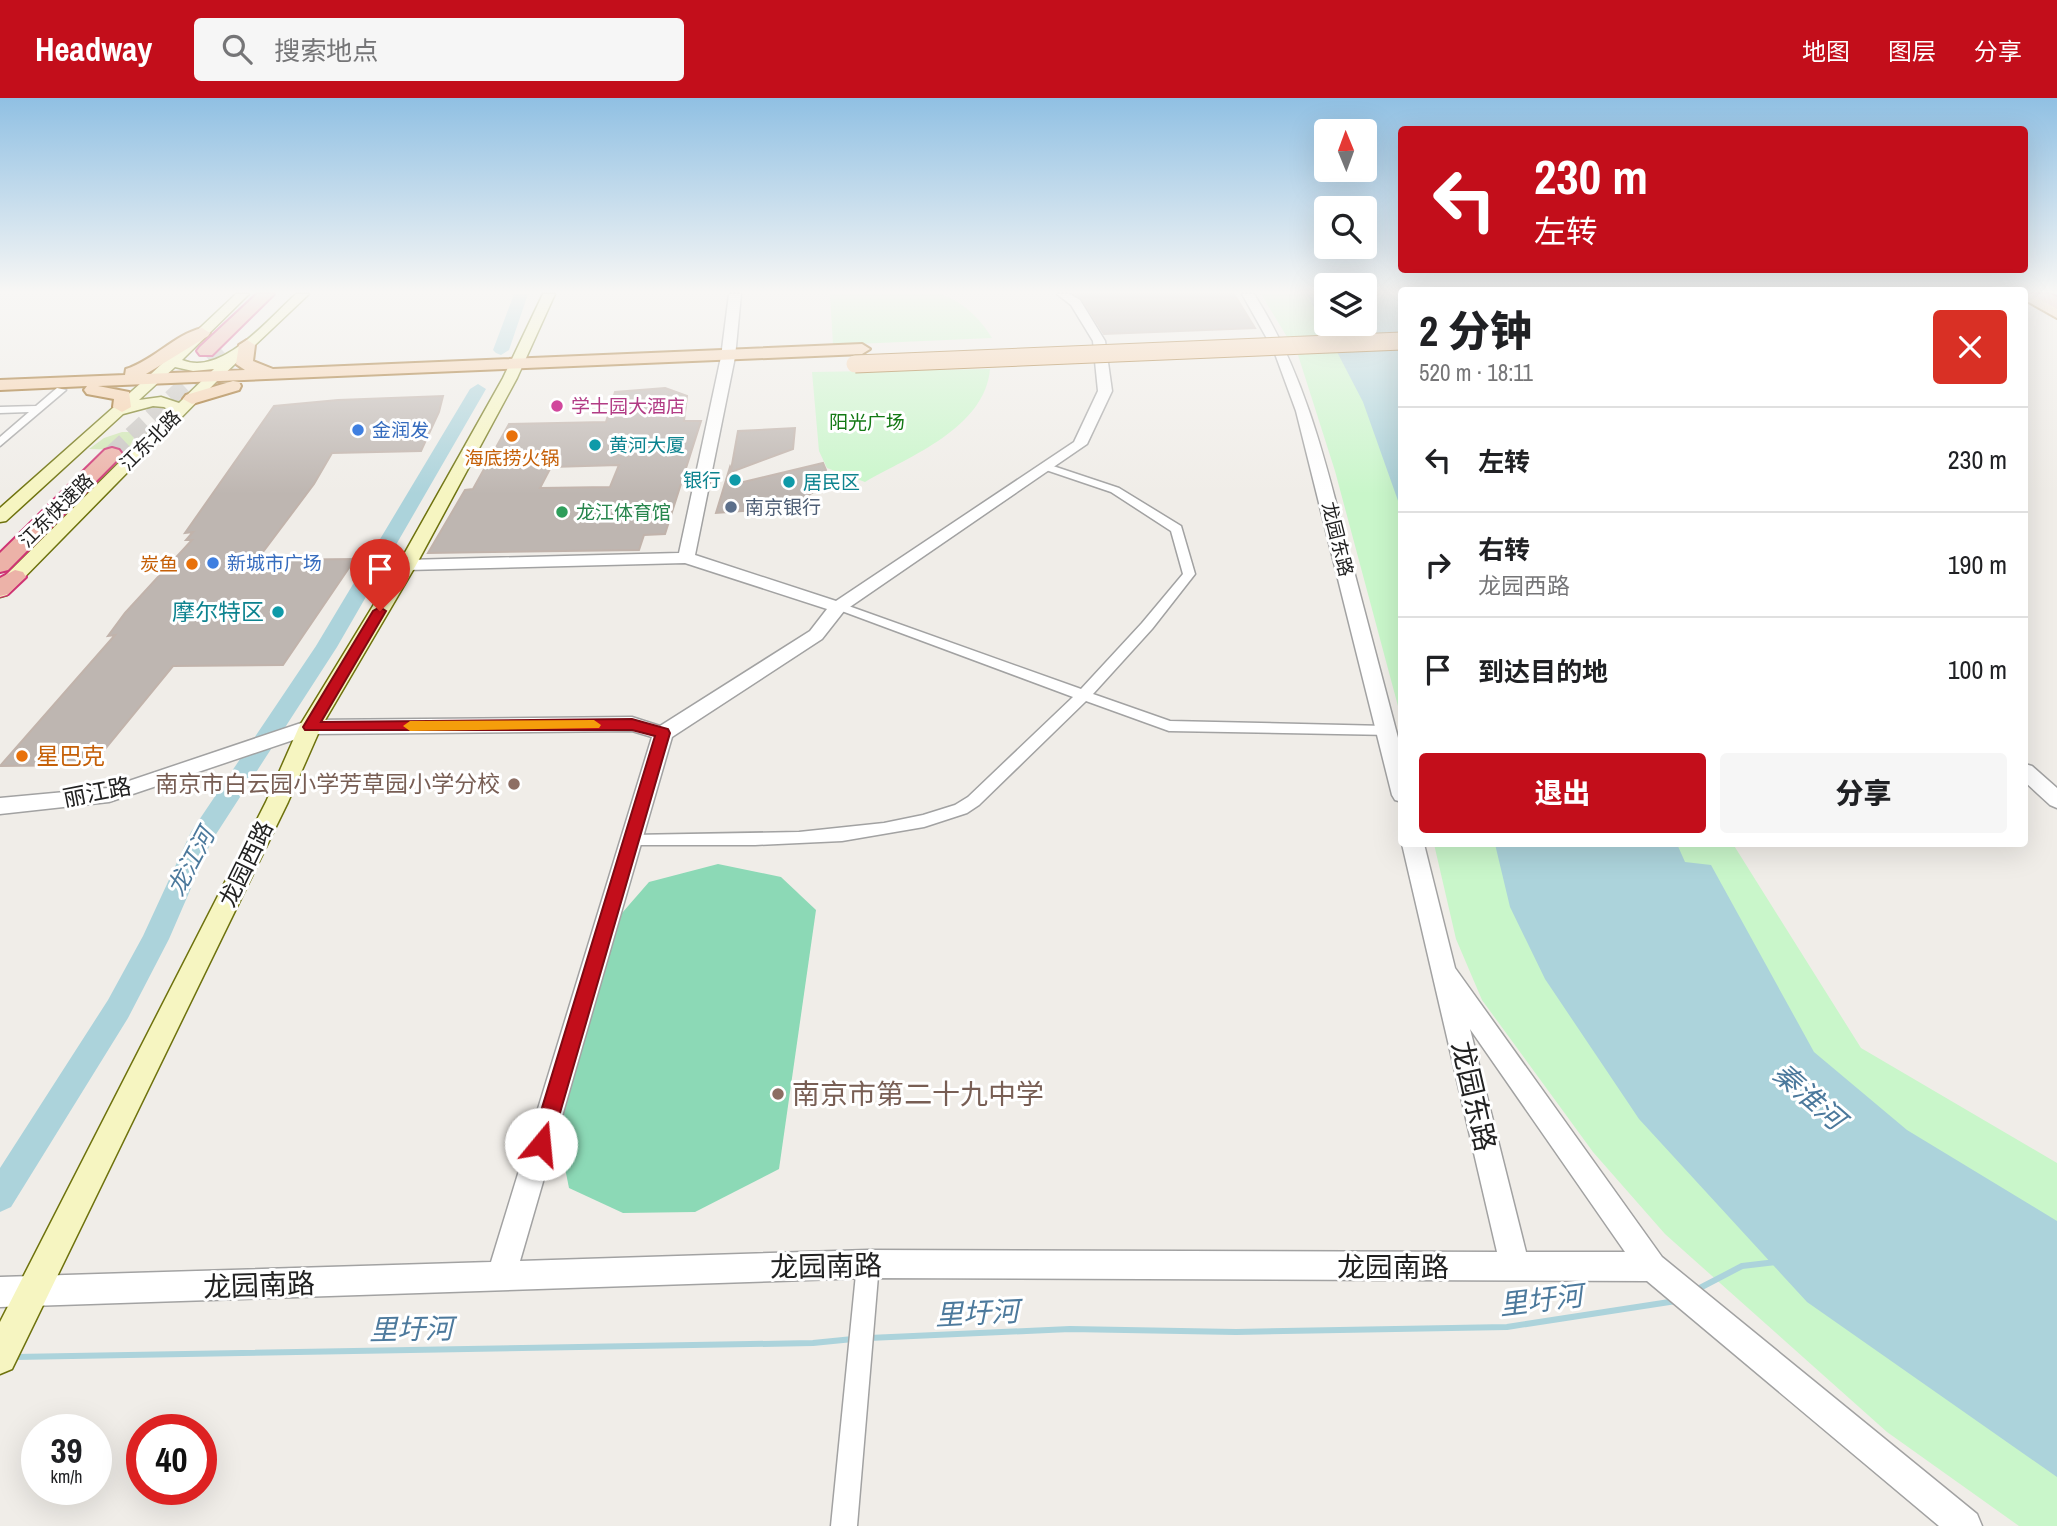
<!DOCTYPE html>
<html lang="zh">
<head>
<meta charset="utf-8">
<style>
  :root { --surface:#fff; --page:#f6f6f6; --text:#202124; --muted:#757577; --line:#e0e0e0; --accent:#c30e1b }
  body { margin:0; font-family:"Archivo Narrow","Noto Sans SC",sans-serif; background:var(--page); color:var(--text); height:100vh; display:flex; flex-direction:column; font-size:26px; white-space:nowrap }
  * { box-sizing:border-box; margin:0 }
  p { font-size:23px; color:var(--muted) }
  .icon { flex:none; width:38px; height:38px; fill:none; stroke:currentColor; stroke-width:2; stroke-linecap:round; stroke-linejoin:round }
  .map { position:relative; flex:1; overflow:hidden }
  .side { position:absolute; left:1398px; top:189px; width:630px; height:560px; display:flex; flex-direction:column; background:var(--surface); border-radius:7px; box-shadow:0 7px 28px #0002 }
  .side>* { flex:none }
  .banner { position:absolute; left:1398px; top:28px; width:630px; height:147px; border-radius:7px; box-shadow:0 7px 28px #0002; background:#c30e1b; color:#fff; overflow:hidden }
  .needle { width:46px; rotate:359deg }
  .tools { position:absolute; left:1314px; top:21px; display:grid; gap:14px }
  .tools a { display:grid; place-items:center; width:63px; height:63px; border-radius:7px; background:var(--surface); box-shadow:0 7px 28px #0002; font-size:35px }
  .speed { position:absolute; left:21px; top:1316px; display:flex; gap:14px; font-size:35px; font-weight:700; text-align:center }
  .speed>* { display:grid; place-content:center; width:91px; height:91px; border-radius:50%; background:var(--surface); box-shadow:0 7px 28px #0002; line-height:1 }
  .speed small { font-size:18px; font-weight:400 }
  .speed .limit { border:10px solid #d22; background:#fff; color:#111 }
  .pin { position:absolute; display:grid; place-items:center; width:60px; height:60px; color:#fff; margin:-72px -30px; border-radius:50% 50% 50% 0; rotate:-45deg; box-shadow:0 0 7px #0007 }
  .pin .icon { rotate:45deg }
  .me { position:absolute; width:77px; margin:-38px; rotate:17deg; stroke-linejoin:round; filter:drop-shadow(0 0 5px #0008) }
  .turn { display:flex; align-items:center; gap:24px; height:147px; padding:0 21px; font-size:32px }
  .turn .icon { width:91px; height:91px; stroke-width:2.5 }
  .turn b { display:block; font-size:49px; line-height:60px }
  .round { display:grid; place-items:center; flex:none; width:74px; height:74px; border-radius:7px; background:var(--page) }
  .summary { display:flex; align-items:center; justify-content:space-between; height:119px; padding:0 21px }
  h1 { font-size:42px; font-weight:800; line-height:52px }
  .cta { display:flex; gap:14px; margin-top:auto; padding:14px 21px }
  .cta a { flex:1; height:80px; border-radius:7px; background:var(--accent); color:#fff; font-size:28px; font-weight:800; line-height:80px; text-align:center }
  .cta a+a { background:var(--page); color:var(--text) }
  ul { padding:0; list-style:none }
  li { display:flex; align-items:center; gap:21px; height:105px; padding:0 21px; border-top:2px solid var(--line) }
  li div { flex:1 }
  li b { display:block; font-size:26px }
  li em { font-style:normal }
  header { display:flex; align-items:center; gap:42px; box-sizing:border-box; height:98px; padding:0 35px; background:var(--accent); color:#fff }
  header strong { font-size:33px }
  nav { display:flex; gap:38px; margin-inline-start:auto; font-size:24px }
  .search { width:490px; height:63px; background:var(--page); display:flex; align-items:center; gap:18px; box-sizing:border-box; padding:0 24px; border-radius:7px; color:var(--muted); font-size:26px }
  .map>svg:first-child { display:block }
  .grass { fill:#cfe6b2 }
  .park { fill:#c9f6ca }
  .pitch { fill:#8cd9b6 }
  .water { fill:#acd3db }
  .lines { fill:none; stroke-linecap:round; stroke-linejoin:round }
  .stream { stroke:#acd3db; stroke-width:6 }
  .river { fill:#acd3db; fill-rule:evenodd }
  .building { fill:#beb6b1; stroke:#c1b3ab; stroke-width:2; fill-rule:evenodd }
  .trunk-tunnel { stroke:#c7c4c0; stroke-width:18; stroke-dasharray:18 9; stroke-linecap:butt }
  .minor-casing { stroke:#a2a2a2; stroke-width:3 }
  .tertiary-casing { stroke:#a2a2a2; stroke-width:3 }
  .secondary-casing { stroke:#6e720d; stroke-width:3 }
  .primary-casing { stroke:#925c0b; stroke-width:4 }
  .trunk-casing { stroke:#cf3474; stroke-width:4 }
  .minor { fill:#fff; fill-rule:evenodd }
  .tertiary { fill:#fff; fill-rule:evenodd }
  .secondary { fill:#f6f5c1; fill-rule:evenodd }
  .primary { fill:#f6cfa8; fill-rule:evenodd }
  .trunk { fill:#ecb2a8; fill-rule:evenodd }
  .primary-bridge-casing { stroke:#925c0b; stroke-width:19; stroke-linecap:butt }
  .primary-bridge { stroke:#f6cfa8; stroke-width:17 }
  .route { fill:#c30e1b; stroke:#7f0912; stroke-width:2 }
  .slow { fill:#f59e0b }
  .hotel-dot { fill:#d1479c; stroke:#fff; stroke-width:2.5 }
  .shop-dot { fill:#3f7fe0; stroke:#fff; stroke-width:2.5 }
  .food-dot { fill:#e8710a; stroke:#fff; stroke-width:2.5 }
  .culture-dot { fill:#0f9aa8; stroke:#fff; stroke-width:2.5 }
  .service-dot { fill:#5c6f8a; stroke:#fff; stroke-width:2.5 }
  .leisure-dot { fill:#2e9e5b; stroke:#fff; stroke-width:2.5 }
  .education-dot { fill:#8d6e63; stroke:#fff; stroke-width:2.5 }
  .labels { text-anchor:middle; stroke-width:6; stroke-linejoin:round; paint-order:stroke }
  .far-hotel-label { font-size:19px; fill:#b23c85; stroke:#fff; text-anchor:start }
  .far-park-label { font-size:19px; fill:#147915; stroke:#fff }
  .far-shop-label { font-size:19px; fill:#366cbe; stroke:#fff; text-anchor:start }
  .far-street-label { font-size:19px; fill:#212121; stroke:#fff }
  .far-culture-label { font-size:19px; fill:#0d838f; stroke:#fff; text-anchor:start }
  .far-food-label { font-size:19px; fill:#c56008; stroke:#fff }
  .far-service-label { font-size:19px; fill:#4e5e75; stroke:#fff; text-anchor:start }
  .far-leisure-label { font-size:19px; fill:#27864d; stroke:#fff; text-anchor:start }
  .culture-label { font-size:23px; fill:#0d838f; stroke:#fff; text-anchor:end }
  .food-label { font-size:23px; fill:#c56008; stroke:#fff; text-anchor:start }
  .education-label { font-size:23px; fill:#785e54; stroke:#fff; text-anchor:end }
  .street-label { font-size:23px; fill:#212121; stroke:#fff }
  .water-label { font-size:24px; font-style:italic; fill:#4c799c; stroke:#fff }
  .near-education-label { font-size:28px; fill:#785e54; stroke:#fff; text-anchor:start }
  .near-street-label { font-size:28px; fill:#212121; stroke:#fff }
  .near-water-label { font-size:28px; font-style:italic; fill:#4c799c; stroke:#fff }
</style>
</head>
<body>
<header>
<strong>Headway</strong>
<div class="search"><svg class="icon" aria-label="search" viewBox="0 0 24 24"><circle cx="10" cy="10" r="6"/><path d="M15 15l6 6"/></svg>搜索地点</div>
<nav><a>地图</a><a>图层</a><a>分享</a></nav>
</header>
<div class="map">
<svg width="2057" height="1428" viewBox="0 0 2057 1428">
  <rect width="100%" height="100%" fill="#f0ede8"/>
  <path class="grass" d="M122,334h9l3,6 -6,12 -39,-1 15,-11z"/>
  <path class="park" d="M830,196h110c22,7 40,24 52,44l-159,7z
    M1261,196h65v30h39v-30h37v427l-67,-250 -37,-116z
    M990,271c-5,59 -80,87 -125,113l-38,-14 -8,-17 -7,-79z
    M1434,746h299l128,204 196,115v363h-38l-132,-94 -222,-198 -72,-82 -111,-152 -26,-61z"/>
  <path class="pitch" d="M718,766l63,13 35,33 -37,259 -84,43 -72,1 -54,-25 -11,-55 64,-220 27,-31z"/>
  <path class="water" d="M1307,196h19v30h39v-30h37v218l-39,-110z
    M1495,746h182l8,18 26,3 103,187 93,78 150,91v256l-250,-175 -168,-183 -94,-140 -35,-72z"/>
  <g class="lines">
    <path class="stream" d="M1696,1192l46,-24 34,-4
      M869,1240l201,-9 166,3 271,-5 169,-26
      M15,1259l798,-14 40,-4"/>
    <path class="river" d="M514,196h14l-19,56 -8,5 -5,-2 -3,-3z
      M478,286l8,5 -149,258 -126,195 -42,97 -41,79 -117,189 -11,5v-44l108,-168 35,-64 48,-104 125,-186 154,-257z"/>
  </g>
  <path class="building" d="M1074,196h160l21,34 -151,6 -22,-35z
    M665,290l22,8 -3,25h17l-36,113 -21,1 -5,15 -211,3 37,-63 8,-1 36,-65 97,-2 9,-30zM619,367l-9,22 -70,1 11,-21z
    M443,298l-4,16 -18,39 -89,2 -18,31 -57,76 98,-1 -72,106 -110,1 -81,99 -92,1 115,-131 -7,1 17,-23 67,-73h-6l7,-8 -8,1 89,-127 64,-6z
    M795,330l-2,21 -62,23 4,12 88,-21 3,7 -8,19 -14,9 -4,9 -84,6 14,-46 1,3 7,-39z"/>
  <g class="lines">
    <path class="trunk-tunnel" d="M112,356l111,-103"/>
    <defs>
      <path id="minor" d="M57,290l9,2 -66,56v-9l29,-25 -29,1v-6l36,-1z
        M1047,366l72,24 62,38 14,48 -43,55 -59,65 77,27 216,5 5,1 2,4 -2,4 -222,-4 -83,-30 -107,104 -12,8 -43,14 -82,14 -87,4h-130l-2,-4 2,-4 6,-2 168,-3 85,-9 39,-8 32,-10 13,-8 105,-100 -242,-90 2,-3h10l238,85 61,-66 41,-49 -12,-43 -60,-39 -68,-23v-4z
        M868,1155l8,3 3,8 -22,262h-26l26,-262 3,-8z"/>
      <path id="tertiary" d="M729,196h12l-6,63 -40,198 141,46 238,-159 24,-51 -5,-50 -22,-36 -14,-11h13l10,6 25,41 7,50 -25,53 -243,167 -22,28 -150,98 -152,524 348,-11 629,2 -95,-408h22l31,124 207,289 315,257 5,12h-43l-292,-245 -779,-3 -868,29v-30l491,-15 161,-525 -20,-6 -321,3 -202,68 -109,12v-16l108,-10 202,-68 322,-3 28,9 150,-95 17,-22 -142,-46 -278,7 -8,-5 8,-5 272,-7 42,-196zM1470,931l155,223h-99z
        M1242,196h12c48,75 69,157 91,243 19,72 38,144 57,216v49l-7,-2 -3,-5 -96,-384 -22,-60z
        M2025,666l7,2 25,22v20l-7,-3 -25,-23z"/>
      <path id="secondary" d="M236,196h13l-67,66c40,17 87,-42 114,-66h13l-91,86 -211,215 -7,2v-16l171,-170 -7,-4 -11,-1 -30,8 -117,107 -6,1v-14l150,-133zM175,269l18,4 21,-2 -35,34 -18,-6 -22,3z
        M543,196h12l-38,84 -101,187 -95,162 -33,75 -276,567 -12,5v-52l266,-520 33,-75 99,-162 105,-187z"/>
      <path id="primary" d="M2025,196h10l22,13v11l-32,-18z
        M202,230l8,5 -2,3 -62,38 99,-4 -9,-6 3,-19 8,-5 8,5 -2,16 20,8 589,-25 8,5 -8,5 -764,32 31,6 2,15 -9,5 -9,-5 1,-8 -27,-5 -3,-4 3,-4 -87,4v-10l125,-5 1,-6c28,-9 48,-34 76,-41z
        M233,283l6,1 2,4 -2,4 -47,14 -9,-5 3,-4z"/>
      <path id="trunk" d="M257,196h17l-62,61h-12l-3,-4 3,-4z
        M2031,196h19l7,3v12z
        M112,350l7,2 3,4 -3,4 -111,112 -8,2v-19l105,-103z
        M15,472l8,2 3,5 -18,17 -8,2v-18z"/>
    </defs>
    <use href="#minor" class="minor-casing"/>
    <use href="#tertiary" class="tertiary-casing"/>
    <use href="#secondary" class="secondary-casing"/>
    <use href="#primary" class="primary-casing"/>
    <use href="#trunk" class="trunk-casing"/>
    <use href="#minor" class="minor"/>
    <use href="#tertiary" class="tertiary"/>
    <use href="#secondary" class="secondary"/>
    <use href="#primary" class="primary"/>
    <use href="#trunk" class="trunk"/>
    <defs>
      <path id="primary-bridge" d="M855,266l547,-23"/>
    </defs>
    <use href="#primary-bridge" class="primary-bridge-casing"/>
    <use href="#primary-bridge" class="primary-bridge"/>
  </g>
  <linearGradient id="sky" x2="0" y2="1"><stop stop-color="#90c0e3"/><stop offset="0.49" stop-color="#f8f7f5"/><stop offset="1" stop-color="#f8f7f5" stop-opacity="0"/></linearGradient>
  <rect width="2057" height="396" fill="url(#sky)"/>
  <path class="route" d="M380,509l6,4 -65,111 311,-3 36,10 2,4 -119,411 -3,6 -7,3 -7,-3 -3,-6 124,-408 -23,-6h-327l-2,-3 70,-116z"/>
  <path class="slow" d="M594,622l7,5 -2,3 -189,3 -7,-5 7,-5z"/>
  <circle class="hotel-dot" cx="557" cy="308" r="7"/>
  <g class="shop-dot">
    <circle cx="358" cy="332" r="7"/>
    <circle cx="213" cy="465" r="7"/>
  </g>
  <g class="food-dot">
    <circle cx="512" cy="338" r="7"/>
    <circle cx="192" cy="466" r="7"/>
    <circle cx="22" cy="658" r="7"/>
  </g>
  <g class="culture-dot">
    <circle cx="595" cy="347" r="7"/>
    <circle cx="735" cy="382" r="7"/>
    <circle cx="789" cy="384" r="7"/>
    <circle cx="278" cy="514" r="7"/>
  </g>
  <circle class="service-dot" cx="731" cy="409" r="7"/>
  <circle class="leisure-dot" cx="562" cy="414" r="7"/>
  <g class="education-dot">
    <circle cx="514" cy="686" r="7"/>
    <circle cx="778" cy="996" r="7"/>
  </g>
  <g class="labels">
    <g class="far-hotel-label">
      <text x="571" y="315">学士园大酒店</text>
    </g>
    <g class="far-park-label">
      <text x="867" y="331">阳光广场</text>
    </g>
    <g class="far-shop-label">
      <text x="372" y="339">金润发</text>
      <text x="227" y="472">新城市广场</text>
    </g>
    <g class="far-street-label">
      <text transform="translate(150 342) rotate(-45)" y="7">江东北路</text>
      <text transform="translate(56 412) rotate(-45)" y="7">江东快速路</text>
      <text transform="translate(1338 441) rotate(76)" y="7">龙园东路</text>
    </g>
    <g class="far-culture-label">
      <text x="609" y="354">黄河大厦</text>
      <text x="721" y="389" text-anchor="end">银行</text>
      <text x="803" y="391">居民区</text>
    </g>
    <g class="far-food-label">
      <text x="512" y="367">海底捞火锅</text>
      <text x="178" y="473" text-anchor="end">炭鱼</text>
    </g>
    <g class="far-service-label">
      <text x="745" y="416">南京银行</text>
    </g>
    <g class="far-leisure-label">
      <text x="576" y="421">龙江体育馆</text>
    </g>
    <g class="culture-label">
      <text x="264" y="522">摩尔特区</text>
    </g>
    <g class="food-label">
      <text x="36" y="666">星巴克</text>
    </g>
    <g class="education-label">
      <text x="500" y="694">南京市白云园小学芳草园小学分校</text>
    </g>
    <g class="street-label">
      <text transform="translate(97 694) rotate(-11)" y="8">丽江路</text>
      <text transform="translate(246 766) rotate(-64)" y="8">龙园西路</text>
    </g>
    <g class="water-label">
      <text transform="translate(191 764) rotate(-62)" y="8">龙江河</text>
    </g>
    <g class="near-education-label">
      <text x="792" y="1006">南京市第二十九中学</text>
    </g>
    <g class="near-street-label">
      <text transform="translate(1474 998) rotate(77)" y="10">龙园东路</text>
      <text transform="translate(826 1168) rotate(-1)" y="10">龙园南路</text>
      <text x="1393" y="1179">龙园南路</text>
      <text transform="translate(259 1187) rotate(-2)" y="10">龙园南路</text>
    </g>
    <g class="near-water-label">
      <text transform="translate(1809 998) rotate(41)" y="10">秦淮河</text>
      <text transform="translate(1541 1202) rotate(-7)" y="10">里圩河</text>
      <text transform="translate(977 1215) rotate(-3)" y="10">里圩河</text>
      <text transform="translate(411 1231) rotate(-1)" y="10">里圩河</text>
    </g>
  </g>
</svg>
<div class="tools">
<a><svg class="needle" viewBox="-14 -14 28 28"><path d="M0-13l5 13h-10z" fill="#e53935"/><path d="M0 13l5-13h-10z" fill="#757577"/></svg></a>
<a><svg class="icon" aria-label="search" viewBox="0 0 24 24"><circle cx="10" cy="10" r="6"/><path d="M15 15l6 6"/></svg></a>
<a><svg class="icon" aria-label="layers" viewBox="0 0 24 24"><path d="M12 4l9 5-9 5-9-5zM3 14l9 5 9-5"/></svg></a>
</div>
<div class="speed"><div>39<small>km/h</small></div><div class="limit">40</div></div>
<div class="pin" style="left:380px;top:513px;background:#d93025"><svg class="icon" aria-label="arrive" viewBox="0 0 24 24"><path d="M6 21V4h12l-3 4 3 4H6"/></svg></div>
<svg class="me" style="left:541px;top:1046px" viewBox="-20 -20 40 40"><circle r="19" fill="#fff"/><path d="M0-13L10 11 0 6-10 11z" fill="#c30e1b"/></svg>
<div class="banner">
<div class="turn"><svg class="icon" aria-label="left" viewBox="0 0 24 24"><path d="M17 20v-9H6M10 6l-5 5 5 5"/></svg><div><b>230 m</b>左转</div></div>
</div>
<section class="side">
<div class="summary"><div><h1>2 分钟</h1><p>520 m · 18:11</p></div><a class="round" style="background:#d93025;color:#fff"><svg class="icon" aria-label="close" viewBox="0 0 24 24"><path d="M6 6l12 12M18 6L6 18"/></svg></a></div>
<ul>
<li><svg class="icon" aria-label="left" viewBox="0 0 24 24"><path d="M17 20v-9H6M10 6l-5 5 5 5"/></svg><div><b>左转</b></div><em>230 m</em></li>
<li><svg class="icon" aria-label="right" viewBox="0 0 24 24"><path d="M7 20v-9h11M14 6l5 5-5 5"/></svg><div><b>右转</b><p>龙园西路</p></div><em>190 m</em></li>
<li><svg class="icon" aria-label="arrive" viewBox="0 0 24 24"><path d="M6 21V4h12l-3 4 3 4H6"/></svg><div><b>到达目的地</b></div><em>100 m</em></li>
</ul>
<div class="cta"><a>退出</a><a>分享</a></div>
</section>
</div>
</body>
</html>
